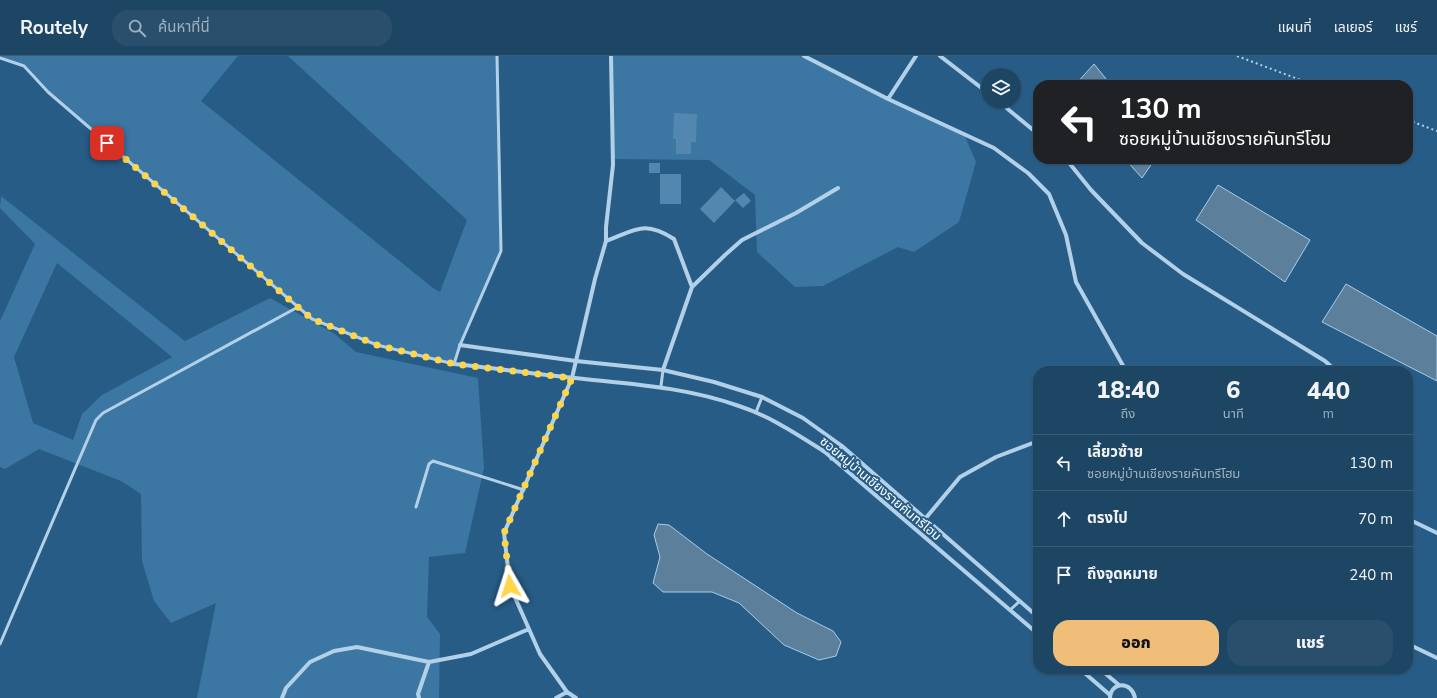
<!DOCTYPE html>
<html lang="th">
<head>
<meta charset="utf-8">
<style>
  :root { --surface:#1d4564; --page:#2a4f6d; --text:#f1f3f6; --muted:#a0b1bf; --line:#3b5d78; --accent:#f0be78 }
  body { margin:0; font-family:"Nunito Sans","Noto Sans Thai",sans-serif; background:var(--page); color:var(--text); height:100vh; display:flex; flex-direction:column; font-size:15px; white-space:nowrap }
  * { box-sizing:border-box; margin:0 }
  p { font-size:13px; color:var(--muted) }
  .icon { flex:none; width:22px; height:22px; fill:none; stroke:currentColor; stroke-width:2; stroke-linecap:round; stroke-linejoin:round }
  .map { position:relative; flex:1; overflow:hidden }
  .panel { position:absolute; left:1033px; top:310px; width:380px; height:308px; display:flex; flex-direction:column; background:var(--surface); border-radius:16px; box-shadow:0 1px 3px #0004,0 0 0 1px var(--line) }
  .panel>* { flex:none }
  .banner { position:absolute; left:1033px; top:24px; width:380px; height:84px; border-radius:16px; box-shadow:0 1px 3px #0004,0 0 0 1px var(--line); background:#202124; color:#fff; overflow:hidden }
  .buttons { position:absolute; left:981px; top:12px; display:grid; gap:8px }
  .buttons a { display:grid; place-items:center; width:40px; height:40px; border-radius:50%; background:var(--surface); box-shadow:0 1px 3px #0004,0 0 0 1px var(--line); font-size:20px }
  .pin { position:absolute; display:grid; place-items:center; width:34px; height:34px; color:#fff; margin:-17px; border-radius:8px; box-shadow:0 2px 6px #0006 }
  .me { position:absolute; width:44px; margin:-22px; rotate:354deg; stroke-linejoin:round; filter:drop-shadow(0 0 3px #0008) }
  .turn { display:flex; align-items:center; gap:14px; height:84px; padding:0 20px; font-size:18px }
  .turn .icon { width:52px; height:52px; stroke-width:2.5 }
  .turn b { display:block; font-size:28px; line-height:34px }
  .eta { display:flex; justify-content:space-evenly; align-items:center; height:68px; text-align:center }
  .eta b { font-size:24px; font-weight:800; line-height:28px }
  .action { display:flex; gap:8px; margin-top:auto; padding:8px 20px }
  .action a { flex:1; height:46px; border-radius:16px; background:var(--accent); color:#111; font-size:16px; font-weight:800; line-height:46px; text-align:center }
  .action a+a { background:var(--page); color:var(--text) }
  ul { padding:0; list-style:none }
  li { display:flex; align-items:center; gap:12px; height:56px; padding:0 20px; border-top:1px solid var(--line) }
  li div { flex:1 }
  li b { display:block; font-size:15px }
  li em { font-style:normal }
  header { display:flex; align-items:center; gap:24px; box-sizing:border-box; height:56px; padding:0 20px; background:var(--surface); border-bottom:1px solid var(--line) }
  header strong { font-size:19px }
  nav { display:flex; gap:22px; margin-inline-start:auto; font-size:14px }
  .search { width:280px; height:36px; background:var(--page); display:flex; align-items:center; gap:10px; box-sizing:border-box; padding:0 14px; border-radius:16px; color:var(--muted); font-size:15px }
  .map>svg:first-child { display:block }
  .green { fill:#3c76a2; fill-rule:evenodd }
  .water { fill:#5c809c; stroke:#a7cde8 }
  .building { fill:#5487af }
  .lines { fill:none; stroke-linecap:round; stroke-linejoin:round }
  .path { stroke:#b2d1e8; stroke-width:2; stroke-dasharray:2 3; stroke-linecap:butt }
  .service { stroke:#b2d1e8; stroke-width:3 }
  .minor { stroke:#b2d1e8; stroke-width:4 }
  .route { stroke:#ffd54a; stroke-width:7; stroke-dasharray:0 12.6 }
  .labels { text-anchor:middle; stroke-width:4; stroke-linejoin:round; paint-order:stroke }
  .street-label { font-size:13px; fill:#fff; stroke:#275c86 }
</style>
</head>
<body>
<header>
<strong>Routely</strong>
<div class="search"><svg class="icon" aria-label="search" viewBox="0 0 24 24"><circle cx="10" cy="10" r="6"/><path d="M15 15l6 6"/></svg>ค้นหาที่นี่</div>
<nav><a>แผนที่</a><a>เลเยอร์</a><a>แชร์</a></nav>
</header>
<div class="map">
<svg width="1437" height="642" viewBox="0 0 1437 642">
  <rect width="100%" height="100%" fill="#275c86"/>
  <path class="green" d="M0,0h238l-37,45 232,187 7,4 27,-72 -179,-164h209l4,195 -47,113 -77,-19 -65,-26 -264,-227 -24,-26 -24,-8z
    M611,0h193l160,78 12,28 -17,60 -45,30 -16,-5 -75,39 -28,1 -38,-35 -2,-57 -46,-35 -96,-1z
    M1,140l184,145 85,-43 65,36 21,18 122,26 6,90 -19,85 -36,4 -2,60 13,17 -1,64h-242l19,-95 -45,20 -17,-22 -12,-40 -1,-67 -20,-13 -82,-32 -34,20 -5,-2v-146l35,-77 -35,-36zM57,207l115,94 -70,38 -20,19 -9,26 -40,-17 -19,-66z"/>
  <path class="water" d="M1094,8l17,21h-36z
    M1125,103h30l-13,19z
    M1218,129l92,55 -25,42 -89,-62z
    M1346,228l91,52v45l-115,-59z
    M658,468l11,1 38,29 90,59 36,18 8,11 -5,14 -17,4 -35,-15 -45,-42 -27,-11h-49l-10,-9 7,-26 -6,-22z"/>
  <path class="building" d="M674,57l23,1 -1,28h-5v12h-15v-15h-3z
    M649,107h11v10h-11z
    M660,118h21v30h-21z
    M721,131l14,14 -21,22 -14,-14z
    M744,137l7,8 -8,7 -8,-8z"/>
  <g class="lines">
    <path class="path" d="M1237,0l77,29
      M1408,64l29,11"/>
    <path class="service" d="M0,2l24,8 24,26 264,227 65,26 77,19 6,-19 41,-94 -4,-195
      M661,330l2,-16
      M756,356l6,-15
      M831,403l11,-13
      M416,451l13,-43 4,-3 91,29
      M1010,554l10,-9
      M0,588l96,-224 7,-7 195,-106"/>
    <path class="minor" d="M804,0l84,43 106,49 34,25 21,21 17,41 10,47 50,89
      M940,0l48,37
      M888,43l28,-43
      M998,45l40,33
      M1066,103l25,31 51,53 41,31 142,87 11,10
      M606,185c30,-11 38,-21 68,-2l18,48 -29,83
      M692,231l33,-32 17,-15 54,-27 42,-25
      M460,289l116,16 87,9 51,12 48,15 41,21 39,28 196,171
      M454,308c40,4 80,10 121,14 55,6 111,9 164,28 31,10 59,29 86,46l213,182
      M925,463l35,-42 36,-20 42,-16
      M1408,463l29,14
      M1408,588l29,14
      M1080,613l30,26
      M1100,613l19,16
      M282,642l4,-10 24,-26 24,-11 23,-4 72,15 42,-8 58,-25
      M419,642l-1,-4 11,-32
      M556,642l11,-6
      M576,642l-9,-6 -27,-38 -30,-68 -6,-53 68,-155 23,-99 11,-38v-14l7,-62 -2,-109
      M1110,642c1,-17 22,-17 25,0"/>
  </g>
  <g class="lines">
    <path class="route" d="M107,87l205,176 65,26 77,19 118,14 -68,155 6,53"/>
  </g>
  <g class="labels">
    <g class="street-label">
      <text transform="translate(881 432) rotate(40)" y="5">ซอยหมู่บ้านเชียงรายคันทรีโฮม</text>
    </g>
  </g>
</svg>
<div class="buttons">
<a><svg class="icon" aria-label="layers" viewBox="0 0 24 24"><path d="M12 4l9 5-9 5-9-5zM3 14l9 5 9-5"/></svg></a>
</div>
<div class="pin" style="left:107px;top:87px;background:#d93025"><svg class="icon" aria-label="arrive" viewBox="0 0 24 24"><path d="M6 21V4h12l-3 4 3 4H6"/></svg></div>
<svg class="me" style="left:510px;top:530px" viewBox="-20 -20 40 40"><path d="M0-17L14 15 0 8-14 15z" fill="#ffd54a" stroke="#fff" stroke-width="4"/></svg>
<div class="banner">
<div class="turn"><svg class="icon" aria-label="left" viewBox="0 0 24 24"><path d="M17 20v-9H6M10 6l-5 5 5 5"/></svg><div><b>130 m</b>ซอยหมู่บ้านเชียงรายคันทรีโฮม</div></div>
</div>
<section class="panel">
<div class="eta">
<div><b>18:40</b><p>ถึง</p></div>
<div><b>6</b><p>นาที</p></div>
<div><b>440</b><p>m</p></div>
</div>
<ul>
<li><svg class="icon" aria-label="left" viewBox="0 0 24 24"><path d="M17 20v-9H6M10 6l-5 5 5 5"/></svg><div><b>เลี้ยวซ้าย</b><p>ซอยหมู่บ้านเชียงรายคันทรีโฮม</p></div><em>130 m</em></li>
<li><svg class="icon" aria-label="ahead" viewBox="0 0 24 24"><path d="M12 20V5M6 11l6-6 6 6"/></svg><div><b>ตรงไป</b></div><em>70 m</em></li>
<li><svg class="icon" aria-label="arrive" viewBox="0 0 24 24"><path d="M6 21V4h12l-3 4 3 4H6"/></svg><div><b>ถึงจุดหมาย</b></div><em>240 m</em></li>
</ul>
<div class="action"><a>ออก</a><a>แชร์</a></div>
</section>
</div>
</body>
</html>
